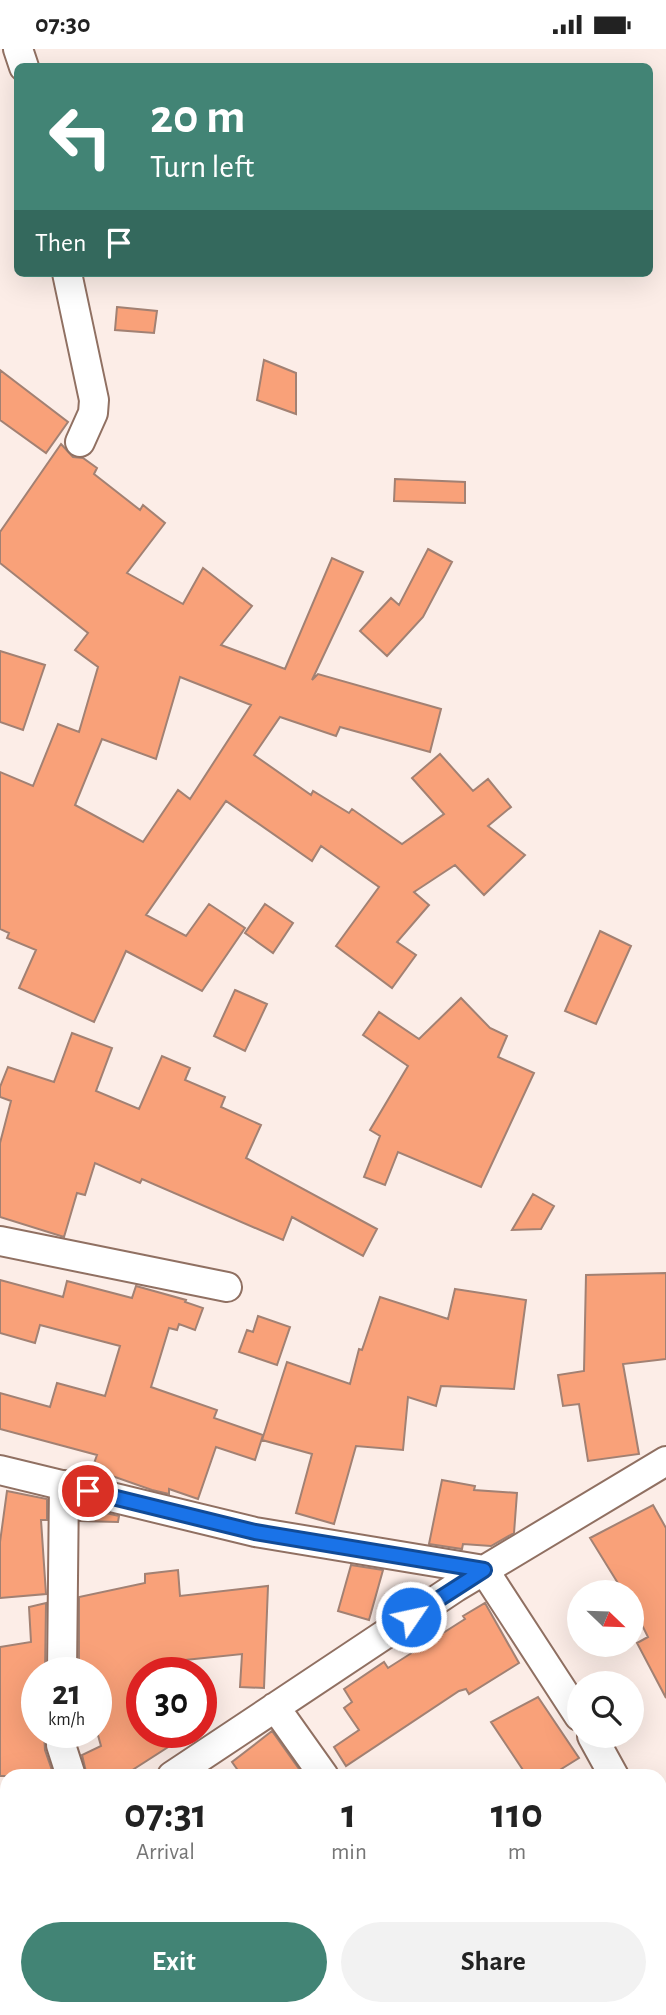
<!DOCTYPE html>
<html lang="en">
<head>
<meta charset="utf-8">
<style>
  :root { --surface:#fff; --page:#f2f2f2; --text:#222; --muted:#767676; --accent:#428475 }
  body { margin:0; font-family:"Alegreya Sans",sans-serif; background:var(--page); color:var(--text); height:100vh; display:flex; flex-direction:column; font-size:26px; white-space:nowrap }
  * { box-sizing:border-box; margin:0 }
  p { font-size:23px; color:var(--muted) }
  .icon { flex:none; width:38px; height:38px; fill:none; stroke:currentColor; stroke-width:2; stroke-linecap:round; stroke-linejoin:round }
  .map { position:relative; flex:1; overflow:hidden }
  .drawer { position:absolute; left:0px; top:1720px; width:667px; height:247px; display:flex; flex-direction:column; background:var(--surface); border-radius:21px 21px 0 0; box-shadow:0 7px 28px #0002 }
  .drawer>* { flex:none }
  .banner { position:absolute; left:14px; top:14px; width:639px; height:214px; border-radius:10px; box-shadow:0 7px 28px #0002; background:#428475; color:#fff; overflow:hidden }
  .needle { width:46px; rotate:113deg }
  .buttons { position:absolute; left:567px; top:1531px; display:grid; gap:14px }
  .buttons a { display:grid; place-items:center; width:77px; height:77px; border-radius:50%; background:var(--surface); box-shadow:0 7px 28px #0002; font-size:35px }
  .speed { position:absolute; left:21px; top:1608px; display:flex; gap:14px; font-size:35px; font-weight:700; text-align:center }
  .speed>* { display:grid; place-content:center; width:91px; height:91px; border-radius:50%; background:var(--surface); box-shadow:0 7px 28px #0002; line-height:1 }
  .speed small { font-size:18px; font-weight:400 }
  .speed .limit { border:10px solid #d22; background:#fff; color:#111 }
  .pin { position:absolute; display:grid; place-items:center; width:60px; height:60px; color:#fff; margin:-30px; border:4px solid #fff; border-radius:50%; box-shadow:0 2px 7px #0007 }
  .me { position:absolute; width:77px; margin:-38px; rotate:56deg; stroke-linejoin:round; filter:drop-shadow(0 0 5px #0008) }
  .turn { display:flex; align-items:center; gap:24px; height:147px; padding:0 21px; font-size:32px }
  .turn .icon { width:91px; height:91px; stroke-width:2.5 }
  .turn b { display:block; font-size:49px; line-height:60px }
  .then { display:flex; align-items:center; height:66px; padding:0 21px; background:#0003; gap:14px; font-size:26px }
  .eta { display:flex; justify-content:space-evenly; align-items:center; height:119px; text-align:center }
  .eta b { font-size:42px; font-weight:600; line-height:49px }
  .cta { display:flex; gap:14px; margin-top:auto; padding:14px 21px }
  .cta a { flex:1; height:80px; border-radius:42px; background:var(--accent); color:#fff; font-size:28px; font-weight:600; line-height:80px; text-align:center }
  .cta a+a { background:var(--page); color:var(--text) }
  .status { display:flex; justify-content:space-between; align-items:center; height:49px; padding:0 35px; background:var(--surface); direction:ltr }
  .status svg { height:19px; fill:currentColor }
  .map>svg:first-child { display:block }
  .building { fill:#f9a179; stroke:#a28173; stroke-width:2; fill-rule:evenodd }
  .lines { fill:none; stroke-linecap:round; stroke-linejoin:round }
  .street-casing { stroke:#907062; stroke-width:32 }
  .street { stroke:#fff; stroke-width:28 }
  .route-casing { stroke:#114b97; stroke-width:18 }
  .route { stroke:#1a73e8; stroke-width:12 }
</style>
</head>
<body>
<div class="status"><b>07:30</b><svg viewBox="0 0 49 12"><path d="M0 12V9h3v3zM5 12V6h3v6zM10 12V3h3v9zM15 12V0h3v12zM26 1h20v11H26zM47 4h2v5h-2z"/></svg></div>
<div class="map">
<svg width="666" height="1966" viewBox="0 0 666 1966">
  <rect width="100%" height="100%" fill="#fcede7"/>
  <path class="building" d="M117,258l40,4 -3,22 -39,-3z
    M264,311l32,13v41l-39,-14z
    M0,321l68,52 -22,31 -46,-33z
    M61,395l12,13 10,1 14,10 -3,6 46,36 3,-5 22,18 -38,50 56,31 20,-36 49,38 -31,39 64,24 47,-111 31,14 -51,108 6,-6 123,35 -11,43 -90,-25 -4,9 -56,-19 -26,38 57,40 2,-4 36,22 3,-4 50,35 42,-30 -32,-36 28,-24 33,37 15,-12 23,28 -23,19 37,29 -41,40 -29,-30 -41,27 15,13 -32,37 19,13 -24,33 -56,-42 43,-59 -58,-41 -9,15 -86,-60 -80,114 40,21 23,-32 36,24 -43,63 -76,-40 -32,71 -75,-34 17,-38 -29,-12 2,-5 -9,-4v-157l33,14 25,-62 21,8 19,-65 -23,-17 13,-17 -88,-70v-31zM180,628l71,28 -61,94 -12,-9 -35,52 -68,-37 27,-66 54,20z
    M395,430l70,3v21l-71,-2z
    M428,500l24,13 -29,55 -36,39 -27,-25 31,-33 8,7z
    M0,602l45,14 -22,65 -23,-8z
    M265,855l28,19 -20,30 -28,-20z
    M600,882l31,15 -35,78 -31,-13z
    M235,941l32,14 -22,47 -31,-15z
    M461,949l29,30 17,8 -9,21 36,16 -53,114 -83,-35 -13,33 -21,-8 16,-41 -10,-6 38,-64 -45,-31 16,-23 40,27z
    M72,984l40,15 -16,43 43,18 23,-53 28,12 -5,12 40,17 -4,10 40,18 -15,33 131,71 -14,27 -71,-39 -9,23 -141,-61 -2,4 -45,-20 -10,32 -8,-2 -13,44 -64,-20v-74l11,-42 -11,-4v-10l8,-20 46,15z
    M533,1145l21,12 -13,23 -29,1z
    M666,1224v86l-43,5 16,90 -51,7 -9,-57 -16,2 -5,-31 26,-4 2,-96z
    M0,1231l63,17 4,-16 65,17 4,-12 50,14 -1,2 18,6 -8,22 -16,-6 -2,6 -8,-2 -18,59 66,23 -3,8 49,17 -8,25 -39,-13 -18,52 -29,-10v5l-17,-4 -60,-21 5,-14 -97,-26v-36l50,14 7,-24 48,13 15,-50 -80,-21 -5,18 -35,-10z
    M455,1240l71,11 -12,89 -73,-3 -5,20 -28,-9 -5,53 -47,-4 -22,78 -38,-11 16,-59 -50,-14 25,-78 63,22 9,-35 3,1 18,-53 68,22z
    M258,1267l32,11 -13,38 -38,-13 8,-22 6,2z
    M442,1431l33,6 -1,4 43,3 -3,40 -23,13 -28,-2 -1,5 -33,-5z
    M7,1442l40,8v21h-6l5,74 -46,4v-56z
    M653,1456l13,23v170l-29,-55 11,-6 -16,-32v-12h-8l-34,-55z
    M80,1458l39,9 -1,6 -38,-1z
    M351,1516l32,5 -14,50 -31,-9z
    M178,1521l2,26 88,-10 -4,102 -24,-1 2,-33 -76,8v11h-24v60h48l-67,43h-36l-5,-21 19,-9 -5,-18v-55h-17v-76l66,-14v-9z
    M46,1554l-1,70h-8v60h7l1,17 9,26h-54v-129l31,-5 -2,-35z
    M485,1554l34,60 -50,31 -3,-5 -7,2 -113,75 -12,-19 25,-17 -15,-22 8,-6 -8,-13 40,-27 4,6 77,-49 -2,-3z
    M538,1648l41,61 -29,18h-23l-36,-54z
    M272,1682l32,45h-62l-10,-14z"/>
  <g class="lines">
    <defs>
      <path id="street" d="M18,0l6,18
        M67,224l27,127 -1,13 -13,29
        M0,1192l227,46
        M0,1421l255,62 229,38 95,146
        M62,1624l2,-188
        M275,1658l49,69
        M61,1684v12l10,31
        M592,1687l22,40
        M172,1727l284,-189 210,-126
        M0,1831l7,-4
        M473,1960l4,6
        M212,1966l10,-6"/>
    </defs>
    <use href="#street" class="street-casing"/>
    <use href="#street" class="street"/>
  </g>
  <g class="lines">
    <defs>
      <path id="route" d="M88,1442l167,41 229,38 -73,47"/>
    </defs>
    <use href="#route" class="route-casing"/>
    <use href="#route" class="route"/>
  </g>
</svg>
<div class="buttons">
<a><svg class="needle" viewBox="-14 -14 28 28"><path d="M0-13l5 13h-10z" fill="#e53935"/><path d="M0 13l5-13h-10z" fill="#767676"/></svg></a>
<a><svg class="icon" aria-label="search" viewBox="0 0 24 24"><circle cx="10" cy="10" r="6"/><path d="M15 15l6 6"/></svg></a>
</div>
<div class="speed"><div>21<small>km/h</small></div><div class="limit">30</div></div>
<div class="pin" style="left:88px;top:1442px;background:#d93025"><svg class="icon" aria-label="arrive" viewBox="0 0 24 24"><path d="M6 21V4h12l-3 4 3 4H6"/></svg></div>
<svg class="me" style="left:411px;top:1568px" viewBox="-20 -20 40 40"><circle r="17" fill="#1a73e8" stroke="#fff" stroke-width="3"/><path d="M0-11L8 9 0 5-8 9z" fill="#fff"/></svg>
<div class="banner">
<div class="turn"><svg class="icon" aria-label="left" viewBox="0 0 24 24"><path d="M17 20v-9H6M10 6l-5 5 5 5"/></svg><div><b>20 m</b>Turn left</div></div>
<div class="then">Then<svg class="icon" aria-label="arrive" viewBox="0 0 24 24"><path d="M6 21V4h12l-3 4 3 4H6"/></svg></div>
</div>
<section class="drawer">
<div class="eta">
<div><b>07:31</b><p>Arrival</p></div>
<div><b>1</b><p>min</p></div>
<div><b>110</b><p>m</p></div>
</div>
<div class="cta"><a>Exit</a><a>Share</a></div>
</section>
</div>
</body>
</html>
